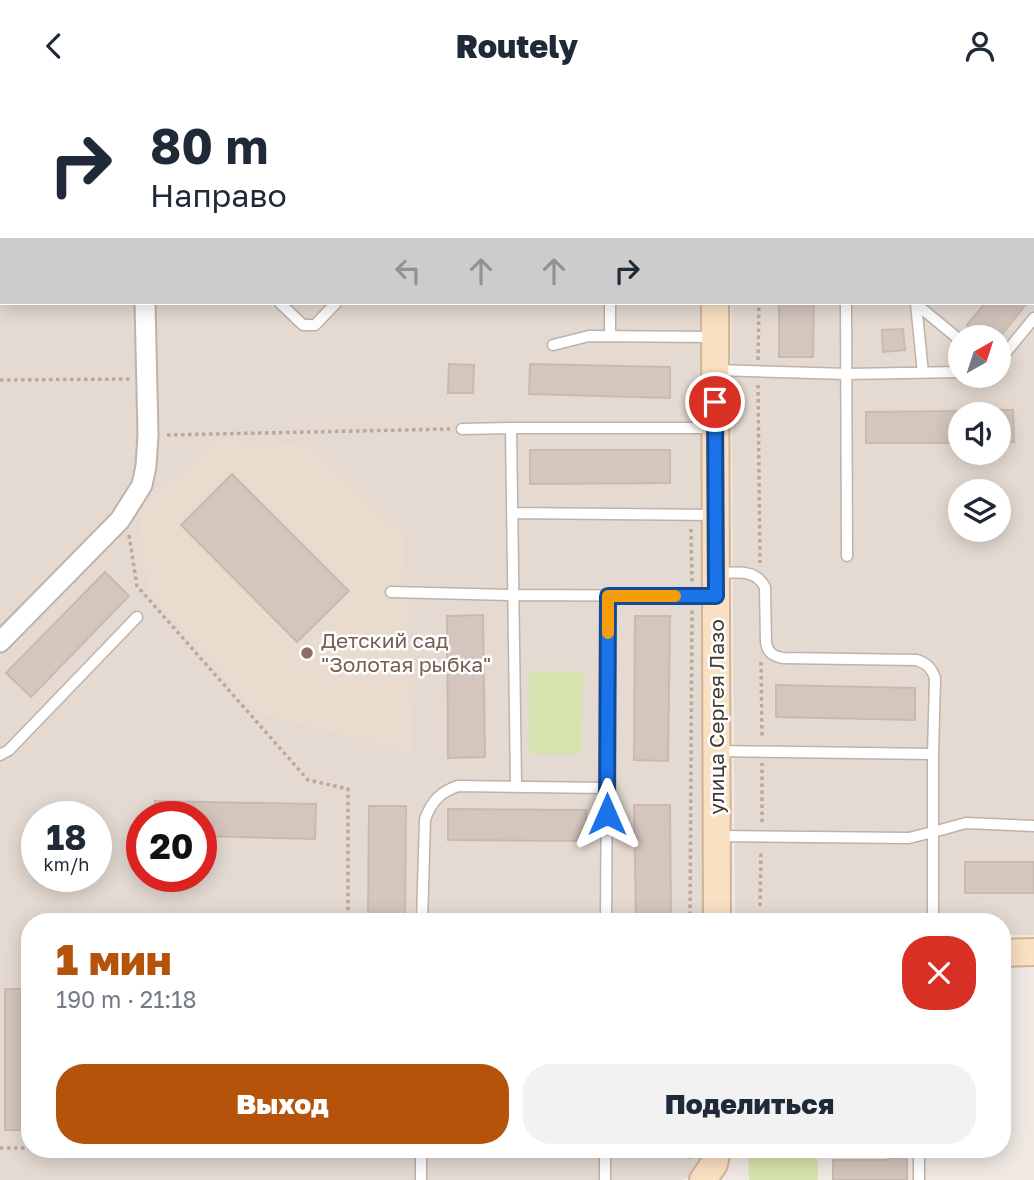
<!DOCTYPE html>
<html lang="ru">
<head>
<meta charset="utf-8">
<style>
  :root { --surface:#fff; --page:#f2f2f3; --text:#1f2937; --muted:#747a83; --accent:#b45309 }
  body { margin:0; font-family:"Golos Text",sans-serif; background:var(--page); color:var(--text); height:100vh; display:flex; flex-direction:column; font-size:26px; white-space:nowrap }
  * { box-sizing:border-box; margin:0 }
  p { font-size:23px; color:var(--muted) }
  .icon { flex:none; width:38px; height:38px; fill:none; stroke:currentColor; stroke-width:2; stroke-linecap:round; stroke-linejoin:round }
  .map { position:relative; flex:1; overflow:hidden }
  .details { position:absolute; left:21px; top:822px; width:990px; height:245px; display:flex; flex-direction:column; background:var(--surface); border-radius:28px; box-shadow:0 4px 18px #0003 }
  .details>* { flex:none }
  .guide { position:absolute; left:0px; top:0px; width:1034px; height:214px; box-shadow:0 4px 18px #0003; background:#fff; color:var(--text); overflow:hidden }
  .needle { width:46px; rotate:39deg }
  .fabs { position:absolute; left:948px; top:234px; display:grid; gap:14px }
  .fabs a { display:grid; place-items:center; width:63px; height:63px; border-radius:50%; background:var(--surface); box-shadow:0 4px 18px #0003; font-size:35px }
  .speed { position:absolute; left:21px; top:710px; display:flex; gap:14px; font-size:35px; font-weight:700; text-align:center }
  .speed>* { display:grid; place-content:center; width:91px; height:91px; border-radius:50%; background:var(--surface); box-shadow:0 4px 18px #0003; line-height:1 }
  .speed small { font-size:18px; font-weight:400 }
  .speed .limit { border:10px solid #d22; background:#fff; color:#111 }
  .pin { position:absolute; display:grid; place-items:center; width:60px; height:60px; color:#fff; margin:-30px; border:4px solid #fff; border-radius:50%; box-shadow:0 2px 7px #0007 }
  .me { position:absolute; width:77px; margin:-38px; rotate:0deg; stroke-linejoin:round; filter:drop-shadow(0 0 5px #0008) }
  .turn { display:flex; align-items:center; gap:24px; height:147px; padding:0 35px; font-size:32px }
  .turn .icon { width:91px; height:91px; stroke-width:2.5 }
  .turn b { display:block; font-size:49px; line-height:60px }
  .lanes { display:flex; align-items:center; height:66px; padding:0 35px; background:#0003; justify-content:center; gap:35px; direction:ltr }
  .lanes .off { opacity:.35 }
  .round { display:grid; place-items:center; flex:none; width:74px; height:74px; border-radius:28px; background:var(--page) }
  .headline { display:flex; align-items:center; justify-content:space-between; height:119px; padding:0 35px }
  h1 { font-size:42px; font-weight:800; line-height:52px; color:var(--accent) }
  .button { display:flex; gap:14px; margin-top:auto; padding:14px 35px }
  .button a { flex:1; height:80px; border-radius:28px; background:var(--accent); color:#fff; font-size:28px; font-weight:800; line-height:80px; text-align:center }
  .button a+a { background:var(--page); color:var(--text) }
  header { display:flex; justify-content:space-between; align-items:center; height:91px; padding:0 35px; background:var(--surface); font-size:32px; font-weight:800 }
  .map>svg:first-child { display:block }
  .residential { fill:#e4dad2; fill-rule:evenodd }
  .education { fill:#e9dbce }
  .green { fill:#d7e3ae }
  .building { fill:#d4c5bd; stroke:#cbb9ae; stroke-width:2 }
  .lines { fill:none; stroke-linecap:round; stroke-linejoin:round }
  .lane-casing { stroke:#beb2aa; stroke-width:13 }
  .street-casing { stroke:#beb2aa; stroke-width:23 }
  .secondary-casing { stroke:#d1b498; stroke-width:30 }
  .path { stroke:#bca799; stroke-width:3.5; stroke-dasharray:3.5 3.5; stroke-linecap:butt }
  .lane { stroke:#fff; stroke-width:10 }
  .street { stroke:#fff; stroke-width:19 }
  .secondary { stroke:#fae0c3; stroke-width:26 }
  .route-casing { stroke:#114b97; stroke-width:18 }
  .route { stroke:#1a73e8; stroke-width:12 }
  .slow { stroke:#f59e0b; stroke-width:12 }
  .education-dot { fill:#8d6e63; stroke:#fff; stroke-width:2.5 }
  .labels { text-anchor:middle; stroke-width:5; stroke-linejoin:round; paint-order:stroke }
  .education-label { font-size:21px; fill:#785e54; stroke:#fff; text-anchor:start }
  .street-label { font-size:21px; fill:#423934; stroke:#fff }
</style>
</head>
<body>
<header><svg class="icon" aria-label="back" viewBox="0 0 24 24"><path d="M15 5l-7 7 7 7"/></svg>Routely<svg class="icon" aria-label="person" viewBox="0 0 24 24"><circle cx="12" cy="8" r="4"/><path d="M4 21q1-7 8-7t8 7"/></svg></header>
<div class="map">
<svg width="1034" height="1089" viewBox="0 0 1034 1089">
  <rect width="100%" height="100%" fill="#f0e9e3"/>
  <path class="residential" d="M0,0h699l-697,2v210h699l6,619h-677v228h678l-12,21 -8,6 -7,3h-681zM37,726h59v60h-59zM142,726h59v60h-59z
    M729,0h305v844h-31v-13h-266l-2,-3 -4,-616h301v-210zM961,247h38v38h-38zM961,324h38v38h-38zM961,401h38v38h-38z"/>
  <path class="education" d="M216,349l93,5 95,91 9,217 -154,-39 -110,-123 -11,-79z"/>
  <path class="green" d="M529,580l54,1 -1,82h-53z
    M748,1059h59l11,11v19h-69z"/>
  <path class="building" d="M779,212h35l-1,54h-34z
    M985,212h42l-28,35h-17l-15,-13z
    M903,238l2,21 -22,2 -1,-22z
    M449,273l25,1 -1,28h-25z
    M530,273l140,3v31l-141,-4z
    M999,319h14l1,32h-15z
    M961,320v32h-95v-31z
    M530,359h140v33l-140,1z
    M232,383l117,117 -52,51 -116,-117z
    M105,481l24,24 -98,101 -25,-24z
    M483,524l2,142 -37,1 -1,-142z
    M635,525h35l-2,145 -34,-1z
    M776,594l139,3v32l-139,-3z
    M155,710l161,3 -1,35 -114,-3v-19h-46z
    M634,714h36l1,117h-35z
    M369,715h37l-1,116h-37z
    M448,718l138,1v31l-138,-1z
    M965,771h69v31h-69z
    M5,898h25v141h-25z
    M889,1059h18v30h-74v-20h55z"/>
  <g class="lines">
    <defs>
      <path id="lane" d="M420,0v2
        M609,0v2
        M845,0v2
        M927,0l2,2
        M243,2v-2
        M938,2l2,-2
        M1032,87l2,1
        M0,158h2
        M280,212l23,22h12l21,-22
        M610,212v32
        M846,212l1,253
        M915,212l46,38
        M916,213l7,69
        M553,254l36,-9 123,1
        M999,270l35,-43
        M716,279l131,4 114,-2
        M462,338l49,-1
        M512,422l203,2
        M717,482c18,0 38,-5 48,14l1,56c2,10 7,13 17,15l134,2c10,4 14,7 18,18l-2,76
        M391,501l122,3 203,1
        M717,660l216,3v78l33,-9 68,3
        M0,664l9,-5 128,-133
        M516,695l-5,-358h204
        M718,745l191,2 24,-6v90
        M422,831l3,-103c7,-18 15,-27 33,-33l149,2
        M606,831l2,-326
        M421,1059v30
        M605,1059v30
        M919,1059v30"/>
      <path id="street" d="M133,0l1,2
        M0,551l120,-122 22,-35 4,-19 2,-31 -3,-132"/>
      <path id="secondary" d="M713,0v2
        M715,212l2,619
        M1003,862l31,-1
        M703,1089l11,-16 3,-14"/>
    </defs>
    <use href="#lane" class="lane-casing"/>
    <use href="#street" class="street-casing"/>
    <use href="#secondary" class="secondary-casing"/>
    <path class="path" d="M760,2v-2
      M0,106h2
      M758,269l1,-57
      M0,289l130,-1
      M758,294l2,178
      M167,344l283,-6
      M691,438l1,55
      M129,444l8,51 171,194 40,9v133
      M761,571l1,76
      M762,731v-59
      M760,815l1,-55
      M690,831l2,-313
      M0,1057h30
      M688,1059h2v10"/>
    <use href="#lane" class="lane"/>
    <use href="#street" class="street"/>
    <use href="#secondary" class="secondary"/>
  </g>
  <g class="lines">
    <defs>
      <path id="route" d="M607,723l1,-218h108l-1,-194"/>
    </defs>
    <use href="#route" class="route-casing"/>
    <use href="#route" class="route"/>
    <path class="slow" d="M608,542v-37h67"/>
  </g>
  <circle class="education-dot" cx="307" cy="562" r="7"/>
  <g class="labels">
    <g class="education-label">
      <text x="321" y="557">Детский сад<tspan x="321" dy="24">"Золотая рыбка"</tspan></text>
    </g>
    <g class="street-label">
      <text transform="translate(717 626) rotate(-90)" y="7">улица Сергея Лазо</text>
    </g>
  </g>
</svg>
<div class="fabs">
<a><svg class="needle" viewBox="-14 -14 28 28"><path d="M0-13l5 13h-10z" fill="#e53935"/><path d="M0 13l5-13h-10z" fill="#747a83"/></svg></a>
<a><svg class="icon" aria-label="sound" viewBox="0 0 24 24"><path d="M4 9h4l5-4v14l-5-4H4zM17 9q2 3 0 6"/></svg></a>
<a><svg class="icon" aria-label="layers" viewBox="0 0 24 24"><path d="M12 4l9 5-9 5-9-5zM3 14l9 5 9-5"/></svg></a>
</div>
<div class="speed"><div>18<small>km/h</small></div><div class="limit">20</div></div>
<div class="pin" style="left:715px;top:311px;background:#d93025"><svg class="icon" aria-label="arrive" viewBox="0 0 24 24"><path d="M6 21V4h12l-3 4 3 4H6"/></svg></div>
<svg class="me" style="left:607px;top:723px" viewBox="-20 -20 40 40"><path d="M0-17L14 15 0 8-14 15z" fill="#1a73e8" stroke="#fff" stroke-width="4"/></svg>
<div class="guide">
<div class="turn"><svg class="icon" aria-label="right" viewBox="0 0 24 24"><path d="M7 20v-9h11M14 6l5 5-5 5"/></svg><div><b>80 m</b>Направо</div></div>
<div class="lanes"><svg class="icon off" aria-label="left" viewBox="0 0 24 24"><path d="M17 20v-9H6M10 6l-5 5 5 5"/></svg><svg class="icon off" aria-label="ahead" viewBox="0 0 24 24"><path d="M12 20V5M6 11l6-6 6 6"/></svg><svg class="icon off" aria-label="ahead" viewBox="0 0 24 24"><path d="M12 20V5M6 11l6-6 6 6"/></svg><svg class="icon" aria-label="right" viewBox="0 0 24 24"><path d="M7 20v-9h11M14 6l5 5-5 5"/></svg></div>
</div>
<section class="details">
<div class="headline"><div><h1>1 мин</h1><p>190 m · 21:18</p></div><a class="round" style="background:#d93025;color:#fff"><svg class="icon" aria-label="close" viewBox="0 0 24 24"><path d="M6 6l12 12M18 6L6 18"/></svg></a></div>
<div class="button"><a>Выход</a><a>Поделиться</a></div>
</section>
</div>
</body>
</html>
